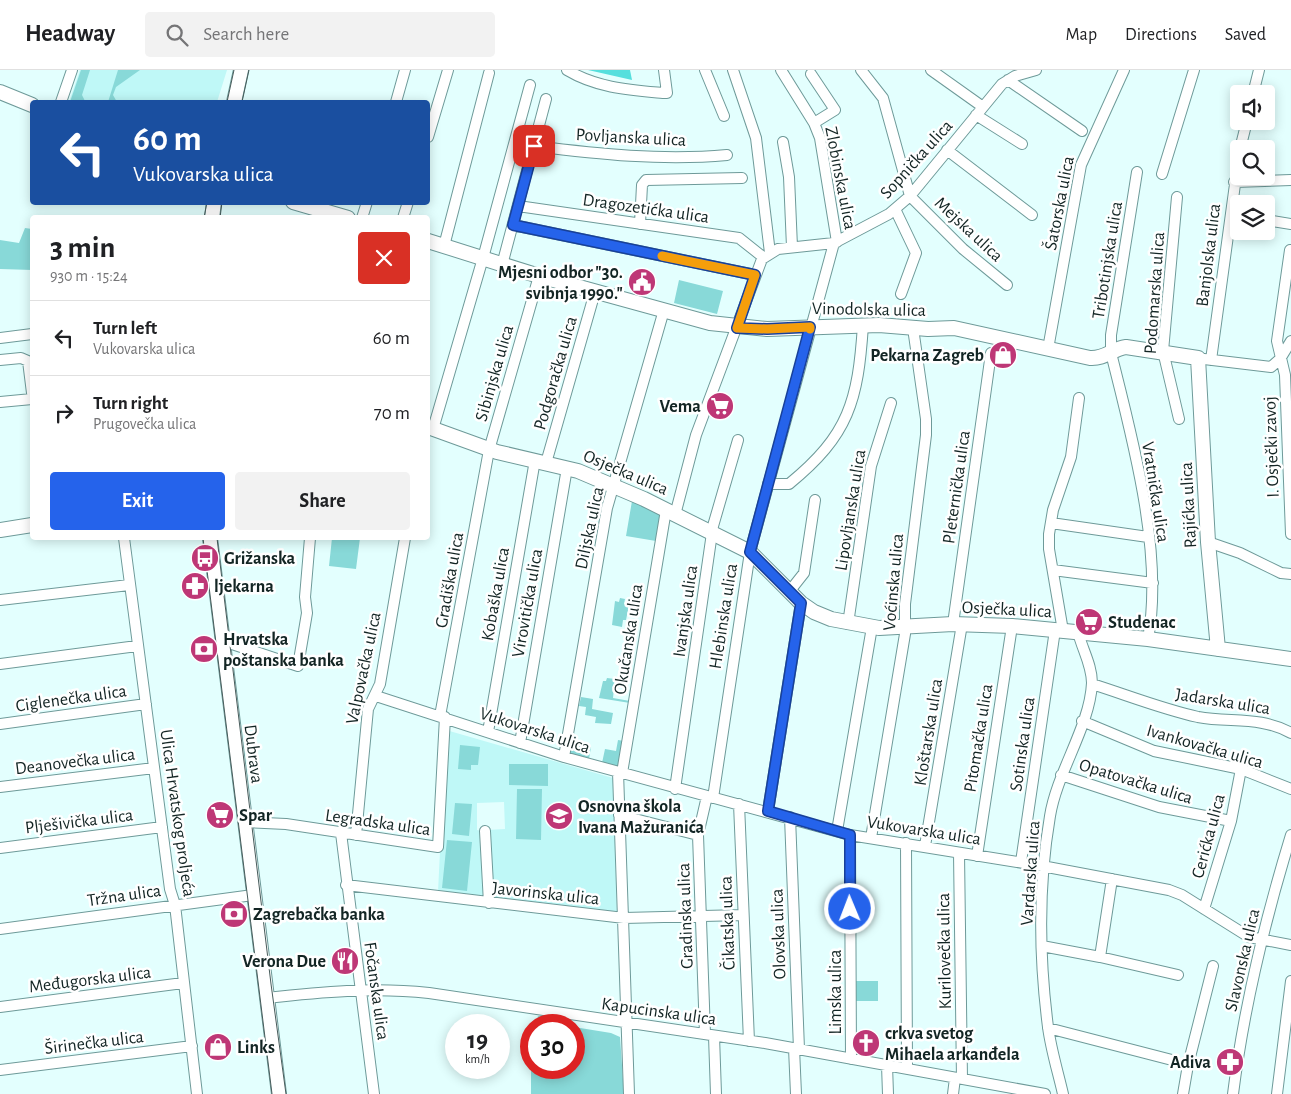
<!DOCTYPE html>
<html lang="en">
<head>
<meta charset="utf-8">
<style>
  :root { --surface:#fff; --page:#f2f2f2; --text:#202124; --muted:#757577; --line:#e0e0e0; --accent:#2563eb }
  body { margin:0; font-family:"Alegreya Sans",sans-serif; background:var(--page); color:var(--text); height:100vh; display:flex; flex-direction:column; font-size:19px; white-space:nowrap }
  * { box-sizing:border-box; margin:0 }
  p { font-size:16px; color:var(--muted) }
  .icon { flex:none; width:28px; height:28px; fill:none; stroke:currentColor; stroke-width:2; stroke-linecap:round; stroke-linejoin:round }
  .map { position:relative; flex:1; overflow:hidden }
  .panel { position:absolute; left:30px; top:145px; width:400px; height:325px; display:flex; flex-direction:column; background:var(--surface); border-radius:5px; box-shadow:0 2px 12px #0003 }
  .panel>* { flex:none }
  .hud { position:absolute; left:30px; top:30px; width:400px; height:105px; border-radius:5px; box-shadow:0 2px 12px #0003; background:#1a4fa0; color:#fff; overflow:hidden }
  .fabs { position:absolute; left:1230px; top:15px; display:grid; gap:10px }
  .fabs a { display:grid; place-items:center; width:45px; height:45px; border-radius:5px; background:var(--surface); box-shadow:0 2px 12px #0003; font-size:25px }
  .speed { position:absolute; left:445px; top:944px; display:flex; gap:10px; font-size:25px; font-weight:700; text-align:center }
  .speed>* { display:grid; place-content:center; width:65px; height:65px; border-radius:50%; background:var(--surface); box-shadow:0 2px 12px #0003; line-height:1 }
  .speed small { font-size:12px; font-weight:400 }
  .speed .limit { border:8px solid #d22; background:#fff; color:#111 }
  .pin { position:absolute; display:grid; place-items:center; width:42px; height:42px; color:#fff; margin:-21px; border-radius:10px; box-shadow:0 2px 8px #0006 }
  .me { position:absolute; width:55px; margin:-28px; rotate:359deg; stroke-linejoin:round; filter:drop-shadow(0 0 4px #0008) }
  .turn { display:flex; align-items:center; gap:18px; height:105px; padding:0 20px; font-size:22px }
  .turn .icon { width:65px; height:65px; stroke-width:2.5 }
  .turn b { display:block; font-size:35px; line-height:42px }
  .round { display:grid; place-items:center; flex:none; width:52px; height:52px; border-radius:5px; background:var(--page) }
  .overview { display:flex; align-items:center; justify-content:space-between; height:85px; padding:0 20px }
  h1 { font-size:30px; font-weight:600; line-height:38px }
  .primary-button { display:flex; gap:10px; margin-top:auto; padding:10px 20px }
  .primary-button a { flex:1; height:58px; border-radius:5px; background:var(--accent); color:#fff; font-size:20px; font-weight:600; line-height:58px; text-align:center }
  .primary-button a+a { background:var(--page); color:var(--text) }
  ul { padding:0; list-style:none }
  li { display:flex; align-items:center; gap:15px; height:75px; padding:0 20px; border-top:1px solid var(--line) }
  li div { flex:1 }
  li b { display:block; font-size:19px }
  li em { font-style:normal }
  header { display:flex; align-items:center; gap:30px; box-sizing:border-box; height:70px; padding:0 25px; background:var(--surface); border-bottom:1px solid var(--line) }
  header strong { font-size:24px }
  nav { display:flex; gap:28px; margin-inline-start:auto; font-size:18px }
  .search { width:350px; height:45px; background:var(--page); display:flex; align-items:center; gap:12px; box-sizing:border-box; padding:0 18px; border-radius:5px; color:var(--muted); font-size:19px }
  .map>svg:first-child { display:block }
  .built { fill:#bff8f7 }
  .green { fill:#88d9d8 }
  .forest { fill:#56dfdd }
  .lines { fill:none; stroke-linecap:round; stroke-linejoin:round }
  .street-casing { stroke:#6e9a99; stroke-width:12 }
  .secondary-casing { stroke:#6e9a99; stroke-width:16 }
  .street { stroke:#fff; stroke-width:10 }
  .secondary { stroke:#fff; stroke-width:14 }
  .tram { stroke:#475c5b; stroke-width:1 }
  .route-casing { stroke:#184099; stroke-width:12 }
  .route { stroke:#2563eb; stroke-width:9 }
  .slow { stroke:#f59e0b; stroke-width:9 }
  .labels { text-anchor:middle; stroke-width:5; stroke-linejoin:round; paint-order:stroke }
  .street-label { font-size:18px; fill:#132524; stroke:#fff }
  .poi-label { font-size:18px; font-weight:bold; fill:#132524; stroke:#fff; text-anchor:start }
</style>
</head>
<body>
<header>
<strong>Headway</strong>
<div class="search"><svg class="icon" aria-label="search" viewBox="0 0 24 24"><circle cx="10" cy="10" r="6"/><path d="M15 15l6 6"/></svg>Search here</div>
<nav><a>Map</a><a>Directions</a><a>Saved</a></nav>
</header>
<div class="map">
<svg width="1291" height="1024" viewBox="0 0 1291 1024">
  <rect width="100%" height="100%" fill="#e3fffe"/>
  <path class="built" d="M80,0h147l-10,32h-148z
    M446,660l167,48 4,135 -125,-15 -5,-68 18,-1 -1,-27 -27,1v27l5,1 3,66 -47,-5z"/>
  <path class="green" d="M81,0h9l-8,25 3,6 6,1h-21z
    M118,0h22l-24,17 -3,8 4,7h-9z
    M25,158l7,1v41l-32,-1v-29l19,3z
    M679,210l44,11 -6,23 -43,-11z
    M632,431l28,14 -4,26 -30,-5z
    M332,468h28l-4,31 -27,-3z
    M620,528l5,1 -1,5 5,1 -3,15h-3l-1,7 -10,-2 3,-24 4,1z
    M607,608l8,1 -2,19 17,3v2l-31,-5 4,-17h3z
    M581,627l12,2 -1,10 21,4 -2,11 -16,-1 1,-6 -11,-2 1,-8 -7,-1z
    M618,670l6,1 -5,26 -17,-4 3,-14 11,2z
    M572,673l19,4 -2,12 -19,-5z
    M460,675l20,2 -2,18h-7v5l-13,-1z
    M509,694h39v22l-39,-1z
    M517,719h25l-1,51 -25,-1z
    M455,733l17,1 -3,32 -17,-2z
    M447,770l25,2 -5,49 -25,-3z
    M855,911h23v20h-23z
    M538,946l26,4 -1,5h-27z
    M574,957l37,6 9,4 4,57h-93v-40v14h43z"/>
  <path class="forest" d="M588,0h42l2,10z"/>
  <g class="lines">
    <defs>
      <path id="street" d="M567,0c30,18 63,20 96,23h4l-3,-23
        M705,0l19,46
        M733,0l23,68 14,115
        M781,0l33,53 6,15 17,104
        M861,0l22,28 27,98 53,53 44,36
        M931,0l52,37
        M811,4l24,36 -21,13
        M1008,10l74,51
        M1253,24l6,-24
        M61,32l11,-32
        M396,32l9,-32
        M976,45l46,29
        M428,67l20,-67
        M783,72l6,35 3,70
        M534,76c64,8 128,15 193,9
        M1240,79l7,-28
        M947,80l85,65
        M1137,102l-26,163v18c21,84 53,200 37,286
        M1162,104l32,-104
        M1234,112l57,-2
        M1177,127l-14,154 16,68
        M518,136l221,32 24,19
        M895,139l21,44 -15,41
        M362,148l5,-16
        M403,148l5,-16
        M1266,150l25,4
        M640,154l2,-39 4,-5 96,-2
        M513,155l242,50
        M444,176l45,-173
        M1290,180l-13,91 8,34 6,159
        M502,195l44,-166
        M0,268l32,-4
        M1048,279l33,-184 43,-95
        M1204,289l67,8 9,-8 11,-18
        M0,290l21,-2 7,3 4,32
        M1211,290l28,-205
        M0,332l32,-3
        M433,359l50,-171 47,-173
        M546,393l49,-171
        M768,414h21c60,-49 69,-83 74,-159
        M675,445l21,-80 66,-176 16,-10 56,-6 55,-29 21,-18 92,-112 13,-8 21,-6
        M1051,453l97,14
        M124,468l46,351 5,16 22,189
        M1208,472l32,11 41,20 10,1
        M1053,500l100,13
        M789,522l15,-19 11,-73
        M0,530l129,-15
        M848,554l23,-158 20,-63
        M953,554l38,-271
        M1063,561l-14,-82v-15l4,-24 18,-53 8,-59
        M222,574h10l66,22 9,-53 -2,-16 5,-59
        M0,594l137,-18
        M1092,614c35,11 70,25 106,33 32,6 63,-1 93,16
        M376,626l188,61 286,78 192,31 127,24 13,5 67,42 42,8
        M440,646l49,-266 50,-174
        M1082,651l72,30 87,18 50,20
        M0,654l146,-20
        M488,662l47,-272
        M520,673l47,-275
        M564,687l43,-249 57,-198
        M618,702l11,322
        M622,703l44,-263
        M1061,705l98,32 72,14
        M0,717l154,-19
        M675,719l38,-263 25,-86
        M713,728l37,-246 84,-309
        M739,734l10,237
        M768,741l33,-208
        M619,745l79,20
        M790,747l9,232
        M244,752l42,2 152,23 7,-130
        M485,761l4,72
        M837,761l35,-204
        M341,763l33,261
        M356,765l12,-126 12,-25 25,-146
        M850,765l1,224
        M871,768l34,-204v-30l21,-169v-16l-13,-91
        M906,773l1,226
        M925,776l37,-222
        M0,778l162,-21
        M959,783l3,226
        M977,786l35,-230
        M1021,792l34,-232
        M346,815l278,33 119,-3
        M1204,839l27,-88 10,-52
        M0,859l253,-34
        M1042,876l58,11 78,18
        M1100,887l12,-78
        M266,928c55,-6 107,-11 163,-5l336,50 280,51
        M0,937l183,-24
        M1048,958l124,32
        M705,964l-7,-199 9,-39
        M714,966l2,58
        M794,978l2,46
        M887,995l1,29
        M0,1000l192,-24
        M953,1024l2,-16
        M1063,1024c-5,-22 -12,-44 -15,-67 -9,-70 -10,-141 2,-211 7,-44 40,-90 42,-133 0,-18 -10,-34 -14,-51
        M1183,1024l5,-29 25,-99
        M1233,1024c11,-88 32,-174 58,-259
        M1277,1024l14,-113"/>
      <path id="secondary" d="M0,22l32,13
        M234,32l7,-32
        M293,132l55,16
        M212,148l2,-16
        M428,171l111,35 171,47 57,6 112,-4 49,4 26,-1 136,30c15,1 22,-9 36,-11l72,11 10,184 10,107
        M428,357l69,25 81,19 66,28 106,53 51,51 13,9 17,7 48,9 74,-4 59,2 136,13 143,20
        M0,460l32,-5
        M210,468l69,556"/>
    </defs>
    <use href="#street" class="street-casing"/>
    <use href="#secondary" class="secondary-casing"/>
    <use href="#street" class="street"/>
    <use href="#secondary" class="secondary"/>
    <path class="tram" d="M227,32l7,-32
      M242,32l7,-32
      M204,148l3,-16
      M220,148l2,-16
      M203,468l69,556
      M217,468l54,446 15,110"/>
  </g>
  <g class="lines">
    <defs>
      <path id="route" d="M534,76l-21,79 242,50 -18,53 30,1 43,-2 -60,225 51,51 -33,208 82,24v74"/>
    </defs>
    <use href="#route" class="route-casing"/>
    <use href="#route" class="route"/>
    <path class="slow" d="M662,186l93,19 -18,53 30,1 43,-2v2"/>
  </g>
  <defs>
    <symbol id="civic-disc" viewBox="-11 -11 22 22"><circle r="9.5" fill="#be3776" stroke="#fff"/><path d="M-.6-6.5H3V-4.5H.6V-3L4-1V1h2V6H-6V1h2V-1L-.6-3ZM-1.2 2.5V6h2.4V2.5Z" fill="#fff"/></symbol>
    <symbol id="shop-disc" viewBox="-11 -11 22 22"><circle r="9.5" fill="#be3776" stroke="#fff"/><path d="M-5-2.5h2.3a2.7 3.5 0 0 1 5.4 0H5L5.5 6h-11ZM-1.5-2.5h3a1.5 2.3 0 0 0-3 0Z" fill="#fff"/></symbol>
    <symbol id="supermarket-disc" viewBox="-11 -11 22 22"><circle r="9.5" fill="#be3776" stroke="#fff"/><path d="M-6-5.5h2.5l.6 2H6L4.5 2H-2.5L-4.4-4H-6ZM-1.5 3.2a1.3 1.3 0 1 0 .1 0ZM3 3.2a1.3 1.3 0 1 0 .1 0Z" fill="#fff"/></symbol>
    <symbol id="bus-disc" viewBox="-11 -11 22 22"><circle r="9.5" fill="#be3776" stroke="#fff"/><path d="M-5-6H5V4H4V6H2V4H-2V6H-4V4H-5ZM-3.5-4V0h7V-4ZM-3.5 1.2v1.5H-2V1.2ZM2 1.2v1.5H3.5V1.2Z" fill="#fff"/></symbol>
    <symbol id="pharmacy-disc" viewBox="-11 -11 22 22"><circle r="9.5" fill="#be3776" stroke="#fff"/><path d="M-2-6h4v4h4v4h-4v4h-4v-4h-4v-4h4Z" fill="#fff"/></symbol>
    <symbol id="bank-disc" viewBox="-11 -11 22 22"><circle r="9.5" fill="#be3776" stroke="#fff"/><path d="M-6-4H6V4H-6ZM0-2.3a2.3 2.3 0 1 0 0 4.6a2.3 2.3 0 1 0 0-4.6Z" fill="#fff"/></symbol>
    <symbol id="school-disc" viewBox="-11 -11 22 22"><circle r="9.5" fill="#be3776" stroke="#fff"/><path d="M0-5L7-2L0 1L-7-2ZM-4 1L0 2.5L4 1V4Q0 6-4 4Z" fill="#fff"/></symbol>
    <symbol id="restaurant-disc" viewBox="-11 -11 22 22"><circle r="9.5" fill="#be3776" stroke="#fff"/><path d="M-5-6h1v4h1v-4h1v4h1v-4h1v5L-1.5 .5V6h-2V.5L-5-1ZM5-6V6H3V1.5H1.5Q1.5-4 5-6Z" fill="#fff"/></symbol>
    <symbol id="church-disc" viewBox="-11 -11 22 22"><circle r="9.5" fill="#be3776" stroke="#fff"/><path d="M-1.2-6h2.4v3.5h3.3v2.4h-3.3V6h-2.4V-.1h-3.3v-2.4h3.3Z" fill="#fff"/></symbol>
  </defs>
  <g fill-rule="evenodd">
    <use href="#civic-disc" x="626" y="196" width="32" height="32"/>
    <use href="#shop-disc" x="987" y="269" width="32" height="32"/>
    <use href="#supermarket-disc" x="704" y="320" width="32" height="32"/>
    <use href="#bus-disc" x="189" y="472" width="32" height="32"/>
    <use href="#pharmacy-disc" x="179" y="500" width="32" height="32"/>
    <use href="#supermarket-disc" x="1073" y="536" width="32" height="32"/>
    <use href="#bank-disc" x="188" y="563" width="32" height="32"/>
    <use href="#supermarket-disc" x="204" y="729" width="32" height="32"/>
    <use href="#school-disc" x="543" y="730" width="32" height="32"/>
    <use href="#bank-disc" x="218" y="828" width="32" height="32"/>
    <use href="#restaurant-disc" x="329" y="875" width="32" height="32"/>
    <use href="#church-disc" x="850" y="957" width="32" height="32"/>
    <use href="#shop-disc" x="202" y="961" width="32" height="32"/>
    <use href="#pharmacy-disc" x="1214" y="976" width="32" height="32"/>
  </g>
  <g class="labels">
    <g class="street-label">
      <text transform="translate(631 67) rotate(3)" y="6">Povljanska ulica</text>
      <text transform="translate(916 89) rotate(-48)" y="6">Sopnička ulica</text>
      <text transform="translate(841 108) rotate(79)" y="6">Zlobinska ulica</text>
      <text transform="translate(1059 133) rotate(-79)" y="6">Šatorska ulica</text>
      <text transform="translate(646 138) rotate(8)" y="6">Dragozetićka ulica</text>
      <text transform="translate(969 159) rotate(43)" y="6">Mejska ulica</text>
      <text transform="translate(1208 185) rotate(-83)" y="6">Banjolska ulica</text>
      <text transform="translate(1107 190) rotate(-81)" y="6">Tribotinjska ulica</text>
      <text transform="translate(1154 223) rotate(-86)" y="6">Podomarska ulica</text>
      <text transform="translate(869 239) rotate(1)" y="6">Vinodolska ulica</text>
      <text transform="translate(494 303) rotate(-74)" y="6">Sibinjska ulica</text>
      <text transform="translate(555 303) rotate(-74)" y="6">Podgoračka ulica</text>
      <text transform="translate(1271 377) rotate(-92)" y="6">I. Osječki zavoj</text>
      <text transform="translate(626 402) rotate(23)" y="6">Osječka ulica</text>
      <text transform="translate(956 417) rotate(-82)" y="6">Pleternička ulica</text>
      <text transform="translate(1156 422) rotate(81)" y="6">Vratnička ulica</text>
      <text transform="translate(1188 435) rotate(-93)" y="6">Rajićka ulica</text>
      <text transform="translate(850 440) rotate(-81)" y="6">Lipovljanska ulica</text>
      <text transform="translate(589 458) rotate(-78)" y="6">Diljska ulica</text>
      <text transform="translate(449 510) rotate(-80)" y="6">Gradiška ulica</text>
      <text transform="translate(893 512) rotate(-85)" y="6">Voćinska ulica</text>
      <text transform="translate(495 524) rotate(-80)" y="6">Kobaška ulica</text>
      <text transform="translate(527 533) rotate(-80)" y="6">Virovitička ulica</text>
      <text transform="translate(1007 539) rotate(3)" y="6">Osječka ulica</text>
      <text transform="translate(685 541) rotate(-82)" y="6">Ivanjska ulica</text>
      <text transform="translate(723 546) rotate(-81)" y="6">Hlebinska ulica</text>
      <text transform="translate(628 569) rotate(-81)" y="6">Okučanska ulica</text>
      <text transform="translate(363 598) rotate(-78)" y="6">Valpovačka ulica</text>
      <text transform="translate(71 628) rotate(-8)" y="6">Ciglenečka ulica</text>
      <text transform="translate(1223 631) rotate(9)" y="6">Jadarska ulica</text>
      <text transform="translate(535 660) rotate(18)" y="6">Vukovarska ulica</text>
      <text transform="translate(928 662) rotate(-81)" y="6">Kloštarska ulica</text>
      <text transform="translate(978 668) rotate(-81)" y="6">Pitomačka ulica</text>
      <text transform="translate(1022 674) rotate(-82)" y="6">Sotinska ulica</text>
      <text transform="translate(1205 676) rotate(16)" y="6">Ivankovačka ulica</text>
      <text transform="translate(254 684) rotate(83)" y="6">Dubrava</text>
      <text transform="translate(75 691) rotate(-7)" y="6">Deanovečka ulica</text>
      <text transform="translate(1136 711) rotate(17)" y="6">Opatovačka ulica</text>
      <text transform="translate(178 743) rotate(82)" y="6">Ulica Hrvatskog proljeća</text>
      <text transform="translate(79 751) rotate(-7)" y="6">Plješivička ulica</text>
      <text transform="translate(378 752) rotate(8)" y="6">Legradska ulica</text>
      <text transform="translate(924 760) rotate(9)" y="6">Vukovarska ulica</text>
      <text transform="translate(1208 766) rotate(-75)" y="6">Cerićka ulica</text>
      <text transform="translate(1030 803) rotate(-86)" y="6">Vardarska ulica</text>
      <text transform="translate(546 823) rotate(6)" y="6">Javorinska ulica</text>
      <text transform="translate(124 825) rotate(-8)" y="6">Tržna ulica</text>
      <text transform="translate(685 846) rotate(-92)" y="6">Gradinska ulica</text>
      <text transform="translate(727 853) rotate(-92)" y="6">Čikatska ulica</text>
      <text transform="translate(778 864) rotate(-92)" y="6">Olovska ulica</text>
      <text transform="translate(944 881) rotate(-91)" y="6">Kurilovečka ulica</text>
      <text transform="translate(1242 890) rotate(-77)" y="6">Slavonska ulica</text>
      <text transform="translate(90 909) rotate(-7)" y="6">Međugorska ulica</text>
      <text transform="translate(377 921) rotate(82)" y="6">Fočanska ulica</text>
      <text transform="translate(835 922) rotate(-90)" y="6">Limska ulica</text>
      <text transform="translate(659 941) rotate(8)" y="6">Kapucinska ulica</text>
      <text transform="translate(94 972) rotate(-7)" y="6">Širinečka ulica</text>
    </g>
    <g class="poi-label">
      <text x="623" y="208" text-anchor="end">Mjesni odbor "30.<tspan x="623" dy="21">svibnja 1990."</tspan></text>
      <text x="984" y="291" text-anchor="end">Pekarna Zagreb</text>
      <text x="701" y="342" text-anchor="end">Vema</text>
      <text x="224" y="494">Grižanska</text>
      <text x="214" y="522">ljekarna</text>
      <text x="1108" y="558">Studenac</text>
      <text x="223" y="575">Hrvatska<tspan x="223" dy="21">poštanska banka</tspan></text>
      <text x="578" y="742">Osnovna škola<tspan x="578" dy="21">Ivana Mažuranića</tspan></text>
      <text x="239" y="751">Spar</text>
      <text x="253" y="850">Zagrebačka banka</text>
      <text x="326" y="897" text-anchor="end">Verona Due</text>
      <text x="885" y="969">crkva svetog<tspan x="885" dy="21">Mihaela arkanđela</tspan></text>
      <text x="237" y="983">Links</text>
      <text x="1211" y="998" text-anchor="end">Adiva</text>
    </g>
  </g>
</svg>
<div class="fabs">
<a><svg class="icon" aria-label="sound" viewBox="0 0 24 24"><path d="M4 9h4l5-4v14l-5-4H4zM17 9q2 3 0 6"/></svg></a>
<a><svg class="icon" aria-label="search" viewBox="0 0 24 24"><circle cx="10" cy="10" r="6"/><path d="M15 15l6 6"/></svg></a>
<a><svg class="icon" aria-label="layers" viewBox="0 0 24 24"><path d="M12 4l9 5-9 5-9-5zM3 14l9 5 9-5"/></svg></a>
</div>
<div class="speed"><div>19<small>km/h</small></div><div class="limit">30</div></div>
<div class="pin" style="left:534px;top:76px;background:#d93025"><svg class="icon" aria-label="arrive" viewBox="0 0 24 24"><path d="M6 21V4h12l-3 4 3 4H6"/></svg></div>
<svg class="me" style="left:850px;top:839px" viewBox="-20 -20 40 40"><circle r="17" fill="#2563eb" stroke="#fff" stroke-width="3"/><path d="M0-11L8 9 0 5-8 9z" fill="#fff"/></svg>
<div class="hud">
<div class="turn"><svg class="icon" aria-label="left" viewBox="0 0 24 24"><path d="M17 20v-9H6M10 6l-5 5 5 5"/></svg><div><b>60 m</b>Vukovarska ulica</div></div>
</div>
<section class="panel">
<div class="overview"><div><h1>3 min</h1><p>930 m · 15:24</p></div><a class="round" style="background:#d93025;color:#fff"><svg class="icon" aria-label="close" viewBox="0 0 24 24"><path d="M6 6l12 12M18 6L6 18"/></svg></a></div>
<ul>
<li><svg class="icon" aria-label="left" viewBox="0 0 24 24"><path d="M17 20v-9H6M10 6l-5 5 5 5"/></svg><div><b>Turn left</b><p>Vukovarska ulica</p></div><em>60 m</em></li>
<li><svg class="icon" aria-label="right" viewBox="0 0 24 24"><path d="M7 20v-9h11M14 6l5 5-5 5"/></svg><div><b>Turn right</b><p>Prugovečka ulica</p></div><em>70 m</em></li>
</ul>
<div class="primary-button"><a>Exit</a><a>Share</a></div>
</section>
</div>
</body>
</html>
